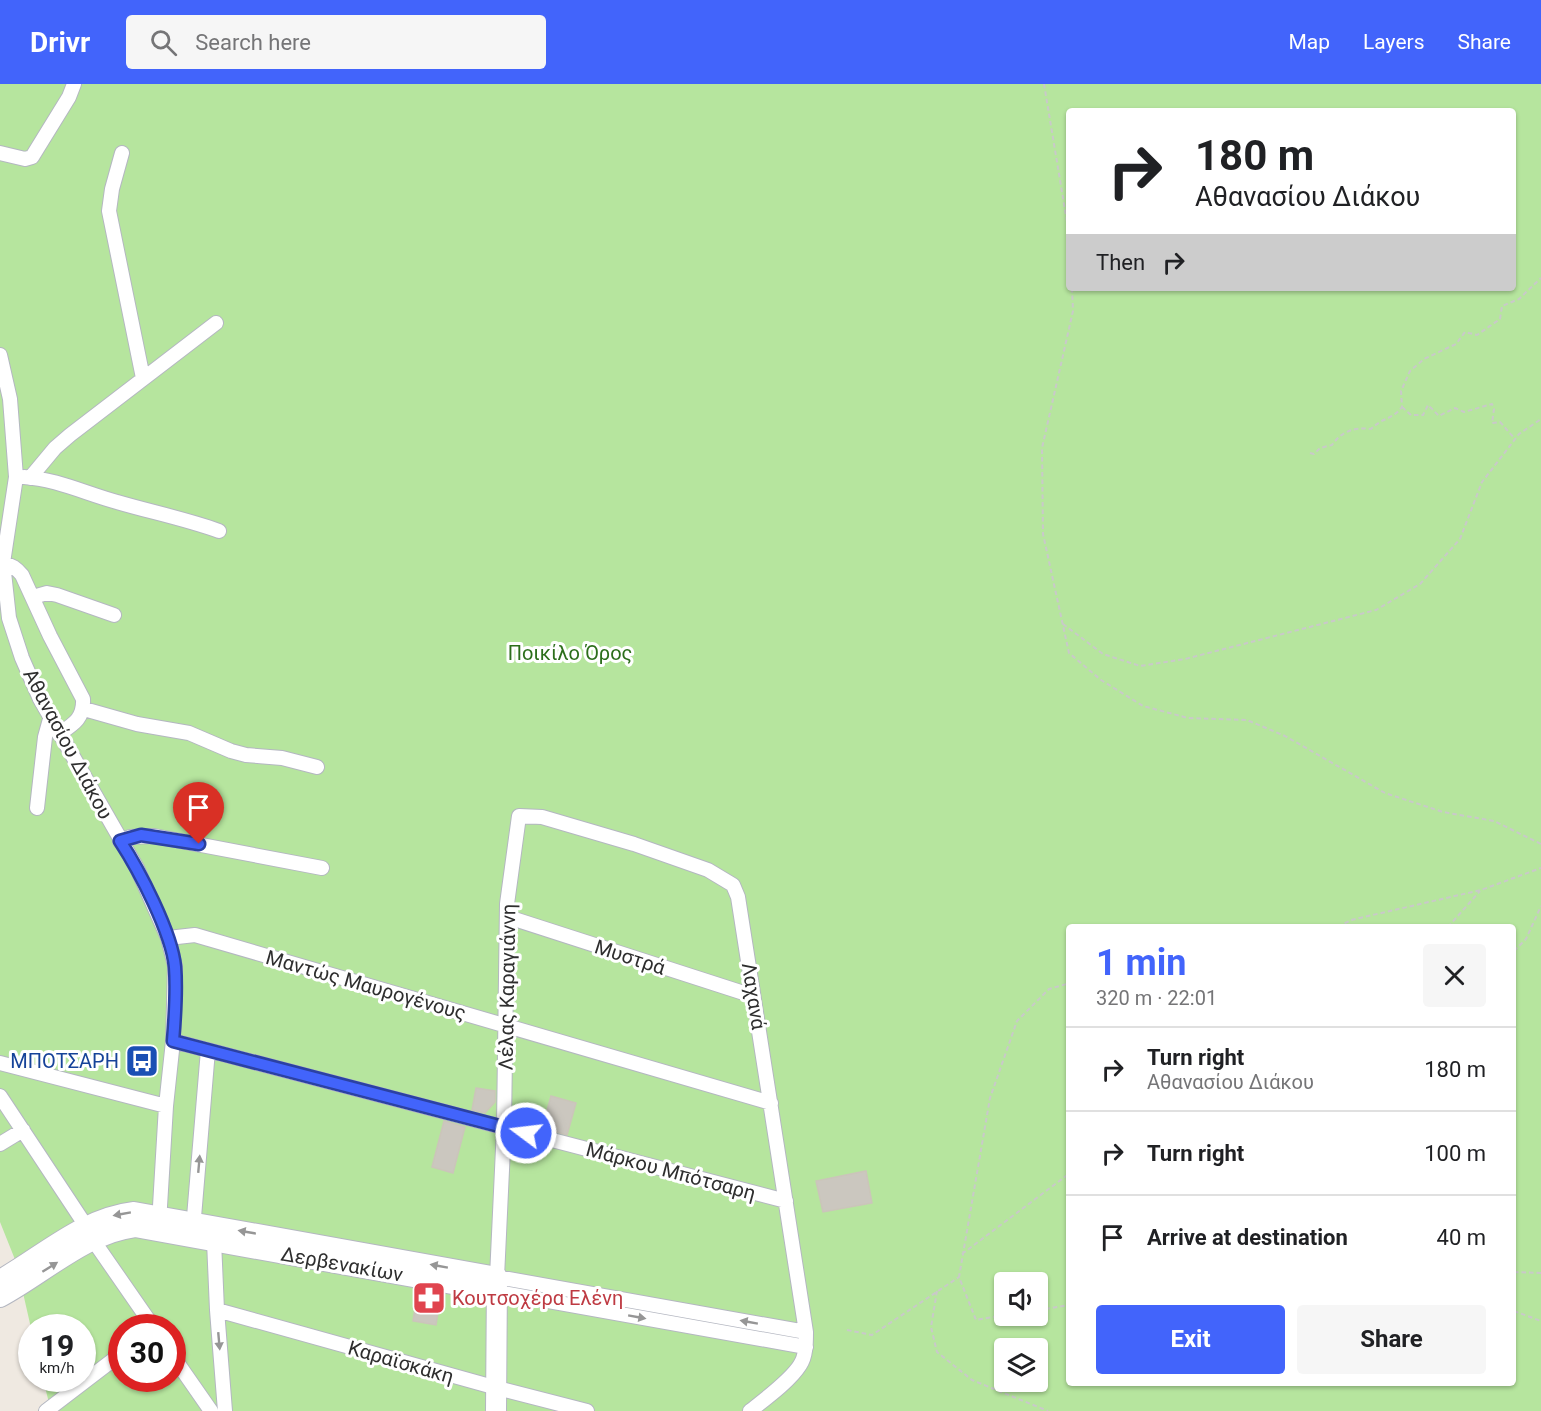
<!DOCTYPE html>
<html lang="en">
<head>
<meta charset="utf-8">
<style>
  :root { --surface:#fff; --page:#f6f6f6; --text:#202124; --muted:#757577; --line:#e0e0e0; --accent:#4264fb }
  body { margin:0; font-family:Roboto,sans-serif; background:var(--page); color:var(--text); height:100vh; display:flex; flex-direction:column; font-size:22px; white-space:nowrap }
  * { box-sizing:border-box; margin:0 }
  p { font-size:20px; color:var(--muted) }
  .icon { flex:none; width:33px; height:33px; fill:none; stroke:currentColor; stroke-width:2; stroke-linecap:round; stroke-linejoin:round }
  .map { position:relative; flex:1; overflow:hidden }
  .details { position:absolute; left:1066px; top:840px; width:450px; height:462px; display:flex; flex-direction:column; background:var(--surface); border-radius:6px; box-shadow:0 2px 4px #0004 }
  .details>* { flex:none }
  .guide { position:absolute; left:1066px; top:24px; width:450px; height:183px; border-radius:6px; box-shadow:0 2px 4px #0004; background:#fff; color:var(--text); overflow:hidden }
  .tools { position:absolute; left:994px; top:1188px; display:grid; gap:12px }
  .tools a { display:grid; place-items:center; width:54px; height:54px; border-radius:6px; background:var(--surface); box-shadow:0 2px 4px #0004; font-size:30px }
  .speed { position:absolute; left:18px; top:1230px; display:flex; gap:12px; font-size:30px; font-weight:700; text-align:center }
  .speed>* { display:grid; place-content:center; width:78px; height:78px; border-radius:50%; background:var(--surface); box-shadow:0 2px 4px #0004; line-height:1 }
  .speed small { font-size:15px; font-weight:400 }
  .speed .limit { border:9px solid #d22; background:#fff; color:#111 }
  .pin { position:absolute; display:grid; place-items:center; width:51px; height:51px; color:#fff; margin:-62px -26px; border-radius:50% 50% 50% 0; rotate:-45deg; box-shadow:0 0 6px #0007 }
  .pin .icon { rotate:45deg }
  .me { position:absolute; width:66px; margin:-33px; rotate:285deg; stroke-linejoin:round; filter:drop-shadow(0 0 4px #0008) }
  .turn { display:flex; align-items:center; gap:21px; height:126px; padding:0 30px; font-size:27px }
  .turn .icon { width:78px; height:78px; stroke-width:2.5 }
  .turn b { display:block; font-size:42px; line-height:51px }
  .then { display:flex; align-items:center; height:57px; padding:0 30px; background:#0003; gap:12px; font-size:22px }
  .round { display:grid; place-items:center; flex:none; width:63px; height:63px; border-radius:6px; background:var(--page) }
  .head { display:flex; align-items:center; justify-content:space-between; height:102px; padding:0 30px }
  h1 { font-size:36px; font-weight:700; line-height:45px; color:var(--accent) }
  .action { display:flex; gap:12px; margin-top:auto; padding:12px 30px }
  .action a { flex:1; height:69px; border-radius:6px; background:var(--accent); color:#fff; font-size:24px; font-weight:700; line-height:69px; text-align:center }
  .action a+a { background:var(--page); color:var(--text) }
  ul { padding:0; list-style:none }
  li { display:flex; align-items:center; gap:18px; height:84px; padding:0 30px; border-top:2px solid var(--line) }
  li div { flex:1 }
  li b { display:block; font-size:22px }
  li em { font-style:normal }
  header { display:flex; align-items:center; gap:36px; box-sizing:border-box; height:84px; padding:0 30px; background:var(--accent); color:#fff }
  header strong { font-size:28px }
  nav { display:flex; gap:33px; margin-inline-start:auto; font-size:21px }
  .search { width:420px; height:54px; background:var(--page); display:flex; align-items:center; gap:15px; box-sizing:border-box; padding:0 21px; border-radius:6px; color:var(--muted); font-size:22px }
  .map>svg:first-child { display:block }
  .green { fill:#b6e59e; fill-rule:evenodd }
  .building { fill:#cbc7bf; stroke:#cbc5ba; stroke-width:1.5 }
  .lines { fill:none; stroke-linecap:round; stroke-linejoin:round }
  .street-casing { stroke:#b4b7c1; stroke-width:16 }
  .secondary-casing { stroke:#b4b7c1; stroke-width:22 }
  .path { stroke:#c9c9c9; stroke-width:2; stroke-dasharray:4.5 3; stroke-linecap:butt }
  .street { stroke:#fff; stroke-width:14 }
  .secondary { stroke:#fff; stroke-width:20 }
  .oneway { fill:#969696 }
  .route-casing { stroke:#2b41a3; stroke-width:15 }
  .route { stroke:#4264fb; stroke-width:10 }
  .labels { text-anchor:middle; stroke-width:6; stroke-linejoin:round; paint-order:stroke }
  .park-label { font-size:20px; fill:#2c6e1b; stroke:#fff }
  .street-label { font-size:20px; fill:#2e2e2e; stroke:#fff }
  .transit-label { font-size:20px; fill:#164399; stroke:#fff; text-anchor:end }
  .health-label { font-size:20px; fill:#be3a42; stroke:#fff; text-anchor:start }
</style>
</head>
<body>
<header>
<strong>Drivr</strong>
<div class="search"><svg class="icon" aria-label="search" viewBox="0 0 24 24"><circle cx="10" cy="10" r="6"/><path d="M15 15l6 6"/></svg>Search here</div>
<nav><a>Map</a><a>Layers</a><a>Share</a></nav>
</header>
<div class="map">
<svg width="1541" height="1327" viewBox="0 0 1541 1327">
  <rect width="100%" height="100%" fill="#efe9e1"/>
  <path class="green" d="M0,0h1541v1327h-1490l-8,-32 39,-1v-50h-51l-15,-66 -16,-40zM1070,27h444v177h-444zM1070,843h444v456h-444zM1005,1198h33v34h-33zM122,1244h50v50h-50zM1005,1264h33v34h-33z"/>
  <path class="building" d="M476,1004l19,3v11l-10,11 -13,-3z
    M551,1012l25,7 -9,32 -25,-7z
    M444,1037l21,6 -12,46 -21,-6z
    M866,1087l6,32 -49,9 -7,-31z
    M418,1206l23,4 -5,31 -23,-4z"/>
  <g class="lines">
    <defs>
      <path id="street" d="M0,69l25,6 7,-2 37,-60 5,-13
        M122,69l-10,36 -3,22 34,167
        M0,271l10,44 6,78 -13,86 6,55 13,40 18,41 97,169 31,70 7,28 -2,75 -7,65 -7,117
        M24,393c32,2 63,17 93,25 34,10 69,17 102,29
        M30,394l25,-30 15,-13 146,-112
        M0,483l3,-4c9,2 13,5 19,12l28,61 33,63c1,19 -9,25 -24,35
        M33,513l14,-4 10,2 57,20
        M84,625l53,15 52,9 42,18 15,4 36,3 35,9
        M37,724l8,-71 5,-18
        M120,757l10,-4 24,-1 168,32
        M508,833l245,79
        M168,854l27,-3 576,168
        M173,957l613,160
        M0,979l166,43
        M0,1012l86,130
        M0,1060l23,-14
        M193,1145l15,-179
        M93,1156l61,88
        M214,1157l3,69 8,101
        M497,1208l309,55
        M217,1226l280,78 90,23
        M172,1271l39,56
        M46,1327l76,-58
        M750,1327c15,-12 40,-30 50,-46 6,-9 6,-22 6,-33l-68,-435 -5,-12 -25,-15 -74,-26 -92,-27 -23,-1 -12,88 -3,223 -7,150 309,55"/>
      <path id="secondary" d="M0,1196c44,-25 83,-62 134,-68l363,65 -1,134
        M0,1213c43,-23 86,-64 135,-70l362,65"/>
    </defs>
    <use href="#street" class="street-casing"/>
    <use href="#secondary" class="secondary-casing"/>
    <path class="path" d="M1044,0l26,156
      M1072,204l1,23 -31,137 1,86 26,119 32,27 42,26 45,12 59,2 38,16 100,57 58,19 51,9 47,23
      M1402,323l9,8h12l5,-10 11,11 16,-8 9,4 28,-8 2,5 -2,14 8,-1 15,17
      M1310,369l4,1 6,-6 12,-3c10,-14 22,-18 39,-16 12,-12 21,-9 31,-22l-1,-16 9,-20 14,-12 32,-15 9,-12 12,3 23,-16 2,-13 17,-7 22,-21
      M1063,540l40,30 37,12 45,-7 191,-49 44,-26 40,-45 22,-57 37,-48 22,-15
      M1338,843l13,-7 130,-30 60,-22
      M1448,843l32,-36
      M1514,867l12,-12 15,-33
      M962,1170l108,-81
      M1514,1188l27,1
      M937,1207l-6,36 6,25 35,28 76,31
      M1038,1226l32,-5
      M1514,1227l27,10
      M1005,1231l-29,5 -17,-43 31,-179 27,-77 32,-32 21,-6
      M847,1246l25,5 87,-58"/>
    <use href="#street" class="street"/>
    <use href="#secondary" class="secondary"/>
  </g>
  <defs><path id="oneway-solid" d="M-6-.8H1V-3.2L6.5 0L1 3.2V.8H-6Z" transform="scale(1.5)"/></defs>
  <g class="oneway">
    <use href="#oneway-solid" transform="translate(199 1080) rotate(-85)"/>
    <use href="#oneway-solid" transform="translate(122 1130) rotate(170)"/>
    <use href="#oneway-solid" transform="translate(247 1148) rotate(-170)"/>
    <use href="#oneway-solid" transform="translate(439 1182) rotate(-170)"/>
    <use href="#oneway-solid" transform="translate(50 1183) rotate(-32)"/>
    <use href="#oneway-solid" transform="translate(637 1233) rotate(10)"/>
    <use href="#oneway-solid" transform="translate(749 1238) rotate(-170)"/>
    <use href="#oneway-solid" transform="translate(219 1257) rotate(85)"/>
  </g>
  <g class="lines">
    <defs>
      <path id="route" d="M199,760l-58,-9 -21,6c19,29 52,92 55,126 2,25 0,50 -2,74l353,92"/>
    </defs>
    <use href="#route" class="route-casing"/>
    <use href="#route" class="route"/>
  </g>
  <defs>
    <symbol id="bus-square" viewBox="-11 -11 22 22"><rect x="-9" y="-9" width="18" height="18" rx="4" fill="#1a4fb4" stroke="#fff"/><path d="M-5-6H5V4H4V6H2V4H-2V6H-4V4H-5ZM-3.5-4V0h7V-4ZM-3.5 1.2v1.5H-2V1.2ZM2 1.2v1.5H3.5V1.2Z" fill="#fff"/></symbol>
    <symbol id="pharmacy-square" viewBox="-11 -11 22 22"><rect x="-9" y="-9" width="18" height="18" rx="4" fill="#e0444e" stroke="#fff"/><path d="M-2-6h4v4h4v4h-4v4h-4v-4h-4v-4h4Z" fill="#fff"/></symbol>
  </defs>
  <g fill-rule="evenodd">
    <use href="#bus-square" x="123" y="958" width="38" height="38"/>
    <use href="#pharmacy-square" x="410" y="1195" width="38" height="38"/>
  </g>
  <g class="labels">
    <g class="park-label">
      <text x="570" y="576">Ποικίλο Όρος</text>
    </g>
    <g class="street-label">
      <text transform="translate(68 660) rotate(62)" y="7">Αθανασίου Διάκου</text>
      <text transform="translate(630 873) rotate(18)" y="7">Μυστρά</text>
      <text transform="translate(366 901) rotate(16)" y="7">Μαντώς Μαυρογένους</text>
      <text transform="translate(507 903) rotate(-89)" y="7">Λέλας Καραγιάννη</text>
      <text transform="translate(754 912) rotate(81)" y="7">Λαχανά</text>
      <text transform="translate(671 1087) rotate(15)" y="7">Μάρκου Μπότσαρη</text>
      <text transform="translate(342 1180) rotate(10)" y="7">Δερβενακίων</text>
      <text transform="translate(401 1278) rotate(16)" y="7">Καραϊσκάκη</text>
    </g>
    <g class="transit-label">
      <text x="119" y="984">ΜΠΟΤΣΑΡΗ</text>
    </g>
    <g class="health-label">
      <text x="452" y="1221">Κουτσοχέρα Ελένη</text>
    </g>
  </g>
</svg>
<div class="tools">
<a><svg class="icon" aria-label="sound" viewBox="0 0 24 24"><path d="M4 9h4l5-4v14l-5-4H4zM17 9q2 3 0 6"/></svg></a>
<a><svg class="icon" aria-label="layers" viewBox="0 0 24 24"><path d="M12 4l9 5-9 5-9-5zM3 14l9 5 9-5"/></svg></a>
</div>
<div class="speed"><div>19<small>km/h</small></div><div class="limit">30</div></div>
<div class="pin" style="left:199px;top:760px;background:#d93025"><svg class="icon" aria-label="arrive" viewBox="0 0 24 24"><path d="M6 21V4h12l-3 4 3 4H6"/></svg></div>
<svg class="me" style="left:526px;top:1049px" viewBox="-20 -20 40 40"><circle r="17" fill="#4264fb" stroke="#fff" stroke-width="3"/><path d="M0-11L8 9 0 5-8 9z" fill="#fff"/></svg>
<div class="guide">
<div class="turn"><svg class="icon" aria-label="right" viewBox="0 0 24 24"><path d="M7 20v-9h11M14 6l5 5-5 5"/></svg><div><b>180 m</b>Αθανασίου Διάκου</div></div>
<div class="then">Then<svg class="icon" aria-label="right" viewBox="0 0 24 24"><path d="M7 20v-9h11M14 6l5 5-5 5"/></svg></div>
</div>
<section class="details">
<div class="head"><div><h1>1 min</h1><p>320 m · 22:01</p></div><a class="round"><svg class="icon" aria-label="close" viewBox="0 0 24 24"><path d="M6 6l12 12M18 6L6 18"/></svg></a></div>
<ul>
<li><svg class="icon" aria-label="right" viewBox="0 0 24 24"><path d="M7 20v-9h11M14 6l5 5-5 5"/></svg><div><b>Turn right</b><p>Αθανασίου Διάκου</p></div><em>180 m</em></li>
<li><svg class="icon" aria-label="right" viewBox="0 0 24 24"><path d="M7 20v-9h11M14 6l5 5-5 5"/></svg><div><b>Turn right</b></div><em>100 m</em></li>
<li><svg class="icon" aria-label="arrive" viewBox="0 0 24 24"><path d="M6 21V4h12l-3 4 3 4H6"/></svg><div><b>Arrive at destination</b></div><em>40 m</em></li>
</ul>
<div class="action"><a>Exit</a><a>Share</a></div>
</section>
</div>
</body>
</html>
